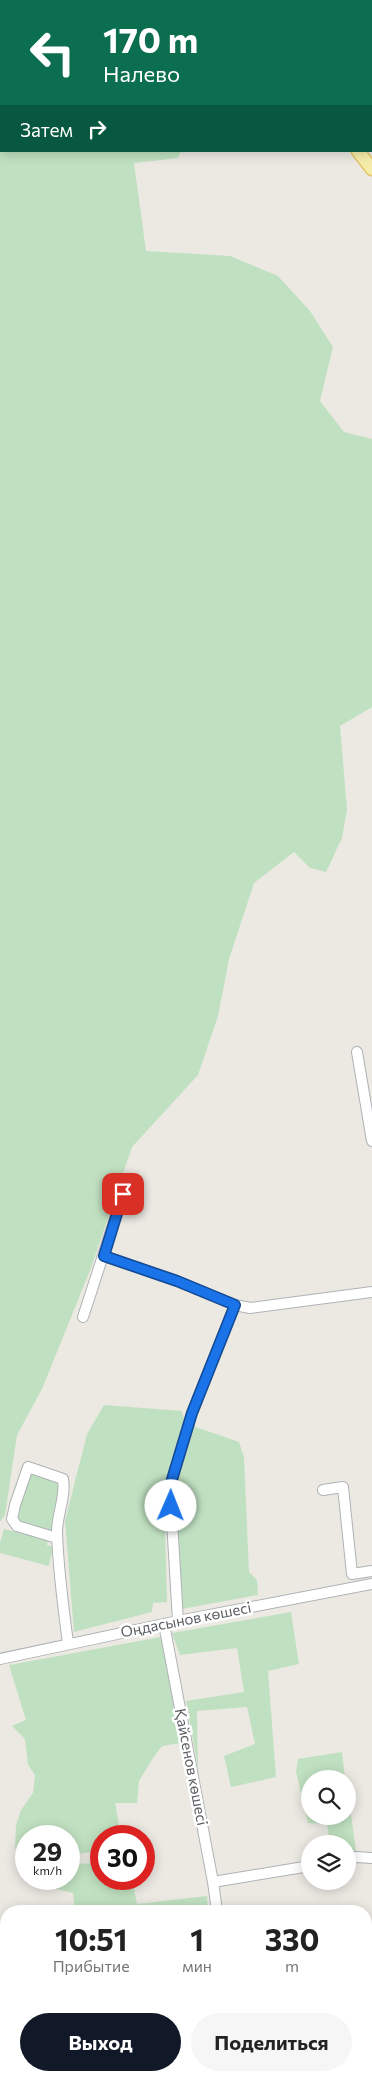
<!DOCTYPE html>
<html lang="ru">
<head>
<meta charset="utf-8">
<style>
  :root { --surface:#fff; --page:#f6f6f6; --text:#222; --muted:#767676; --accent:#111827 }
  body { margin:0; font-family:Commissioner,sans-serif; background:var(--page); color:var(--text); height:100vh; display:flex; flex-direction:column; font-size:19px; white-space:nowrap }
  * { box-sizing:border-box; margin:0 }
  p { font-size:16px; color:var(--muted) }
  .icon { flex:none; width:28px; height:28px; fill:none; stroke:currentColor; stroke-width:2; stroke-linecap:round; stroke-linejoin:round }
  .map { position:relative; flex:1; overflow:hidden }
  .side { position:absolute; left:0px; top:1905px; width:372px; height:176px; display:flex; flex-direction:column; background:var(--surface); border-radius:20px 20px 0 0; box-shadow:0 2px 12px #0003 }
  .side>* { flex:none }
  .banner { position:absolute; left:0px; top:0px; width:372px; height:152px; box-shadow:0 2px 12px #0003; background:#0b6e4f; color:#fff; overflow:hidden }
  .fabs { position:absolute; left:301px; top:1770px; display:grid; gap:10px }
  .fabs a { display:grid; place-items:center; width:55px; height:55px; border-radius:50%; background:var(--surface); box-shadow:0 2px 12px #0003; font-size:25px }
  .speed { position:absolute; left:15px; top:1825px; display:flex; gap:10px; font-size:25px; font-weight:700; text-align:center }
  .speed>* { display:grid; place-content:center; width:65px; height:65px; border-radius:50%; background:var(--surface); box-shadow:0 2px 12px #0003; line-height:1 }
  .speed small { font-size:12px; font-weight:400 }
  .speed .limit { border:8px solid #d22; background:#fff; color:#111 }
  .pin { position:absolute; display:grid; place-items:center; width:42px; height:42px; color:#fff; margin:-21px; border-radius:10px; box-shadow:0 2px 8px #0006 }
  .me { position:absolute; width:55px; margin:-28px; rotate:1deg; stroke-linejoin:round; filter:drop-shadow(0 0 4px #0008) }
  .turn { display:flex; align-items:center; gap:18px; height:105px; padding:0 20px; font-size:22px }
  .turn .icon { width:65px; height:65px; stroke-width:2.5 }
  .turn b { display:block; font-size:35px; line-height:42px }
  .then { display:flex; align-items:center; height:48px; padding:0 20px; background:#0003; gap:10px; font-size:19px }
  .eta { display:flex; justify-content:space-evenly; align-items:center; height:85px; text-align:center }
  .eta b { font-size:30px; font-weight:700; line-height:35px }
  .cta { display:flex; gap:10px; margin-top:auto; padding:10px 20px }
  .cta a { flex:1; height:58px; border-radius:30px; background:var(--accent); color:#fff; font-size:20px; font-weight:700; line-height:58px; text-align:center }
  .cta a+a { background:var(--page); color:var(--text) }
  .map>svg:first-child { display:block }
  .green { fill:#c0e1c1 }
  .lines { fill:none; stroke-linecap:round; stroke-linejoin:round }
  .minor-casing { stroke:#afb2b6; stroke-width:12 }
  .major-casing { stroke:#e3c362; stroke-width:15 }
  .minor { stroke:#fff; stroke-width:10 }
  .major { stroke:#f7edab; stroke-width:12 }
  .route-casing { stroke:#114b97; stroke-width:12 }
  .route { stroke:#1a73e8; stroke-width:9 }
  .labels { text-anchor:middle; stroke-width:5; stroke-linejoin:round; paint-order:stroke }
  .street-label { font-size:15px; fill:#5a5d61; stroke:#fff }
</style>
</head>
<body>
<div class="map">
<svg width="372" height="2081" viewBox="0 0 372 2081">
  <rect width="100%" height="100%" fill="#ebe9e2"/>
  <path class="green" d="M0,0h196l-195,1v150h180l-3,7 -44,5 12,88 84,5 48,20 32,35 23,36 -13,54 24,31 28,7v268l-32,19 7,84 -5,28 -16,34 -16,-4 -16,-16 -40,31 -25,76 -11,57 -20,59 -66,72 -41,121 -49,121 -25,46 -12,80 -5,7z
    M104,1405l78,6 2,9 -20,71 3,111 -14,1 -1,9 -78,20 -9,-111 22,-87z
    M193,1426l46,16 5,15 5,115 8,8 1,15 -76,14 -6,-124z
    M30,1473l25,7 5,4 -6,44 -3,3 -32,-7 -2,-9z
    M4,1529l44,11 -1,5 6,2 -4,19 -49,-13v-10z
    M291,1612l8,52 -31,7 8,106 -45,10 -7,-31 31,-12 -8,-37 -50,4 1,57 -12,-67 58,-9 -7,-44 -57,7 -8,-22z
    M161,1637l20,106 -19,3 -9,12 -14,23 -2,22h-22l6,33h-20v15l-32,4v-19h-43v16l-11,-3 1,-24 5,-15 12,-17 2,-18 -7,-10 -3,-26 -13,-13 14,-6 -17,-55z
    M342,1752l3,27h-35v37h38v-23l8,58 -8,1v-8h-18l-3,-20 -19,-1 -12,-51 2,-13z
    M101,1863v16h31l5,25 70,-8 1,15h-133l-2,-18 -45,-11 -1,-3h42v-15z
    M0,1980h6v47l-6,2z
    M68,2075h160v6h-160z"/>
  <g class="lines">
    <defs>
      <path id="minor" d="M357,1052l15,89
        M104,1256l73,25 58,24 15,3 122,-16
        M83,1317l40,-123
        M323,1490l20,-3 9,87 20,-3
        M57,1538l-40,-12 -5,-7 3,-14 13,-38 35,12c3,18 -6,35 -6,53 1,37 6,74 11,111
        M178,1621l-8,-134 22,-74 43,-108
        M164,1624l49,258 4,29
        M0,1659l178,-38 194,-37
        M348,1859l8,-2 16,1
        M213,1882l97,-16
        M366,2073l6,-1
        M238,2075l1,6
        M312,2081l40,-6"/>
      <path id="major" d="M297,0v1
        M358,151l14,18"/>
    </defs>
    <use href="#minor" class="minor-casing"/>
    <use href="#major" class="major-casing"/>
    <use href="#minor" class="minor"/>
    <use href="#major" class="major"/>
  </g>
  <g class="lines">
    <defs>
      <path id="route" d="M123,1194l-19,62 73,25 58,24 -43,108 -22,73 1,20"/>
    </defs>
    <use href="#route" class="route-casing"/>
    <use href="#route" class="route"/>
  </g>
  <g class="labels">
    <g class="street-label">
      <text transform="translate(186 1620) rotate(-11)" y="5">Оңдасынов көшесі</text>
      <text transform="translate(191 1767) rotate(79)" y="5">Қайсенов көшесі</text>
    </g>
  </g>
</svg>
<div class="fabs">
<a><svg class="icon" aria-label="search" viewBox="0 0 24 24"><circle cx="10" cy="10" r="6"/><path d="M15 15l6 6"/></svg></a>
<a><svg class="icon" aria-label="layers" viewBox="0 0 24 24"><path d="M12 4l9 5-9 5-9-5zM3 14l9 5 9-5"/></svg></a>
</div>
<div class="speed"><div>29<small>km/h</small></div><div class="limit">30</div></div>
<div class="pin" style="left:123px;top:1194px;background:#d93025"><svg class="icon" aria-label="arrive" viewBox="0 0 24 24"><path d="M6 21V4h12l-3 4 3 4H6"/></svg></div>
<svg class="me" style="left:171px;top:1506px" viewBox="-20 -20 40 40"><circle r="19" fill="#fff"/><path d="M0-13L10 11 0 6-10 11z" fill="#1a73e8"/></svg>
<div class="banner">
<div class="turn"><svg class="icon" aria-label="left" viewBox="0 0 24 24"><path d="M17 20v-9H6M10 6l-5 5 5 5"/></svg><div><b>170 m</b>Налево</div></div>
<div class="then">Затем<svg class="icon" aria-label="right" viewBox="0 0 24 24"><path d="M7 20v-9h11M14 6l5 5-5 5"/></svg></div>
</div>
<section class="side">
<div class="eta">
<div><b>10:51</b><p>Прибытие</p></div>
<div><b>1</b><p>мин</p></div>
<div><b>330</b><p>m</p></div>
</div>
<div class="cta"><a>Выход</a><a>Поделиться</a></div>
</section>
</div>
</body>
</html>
